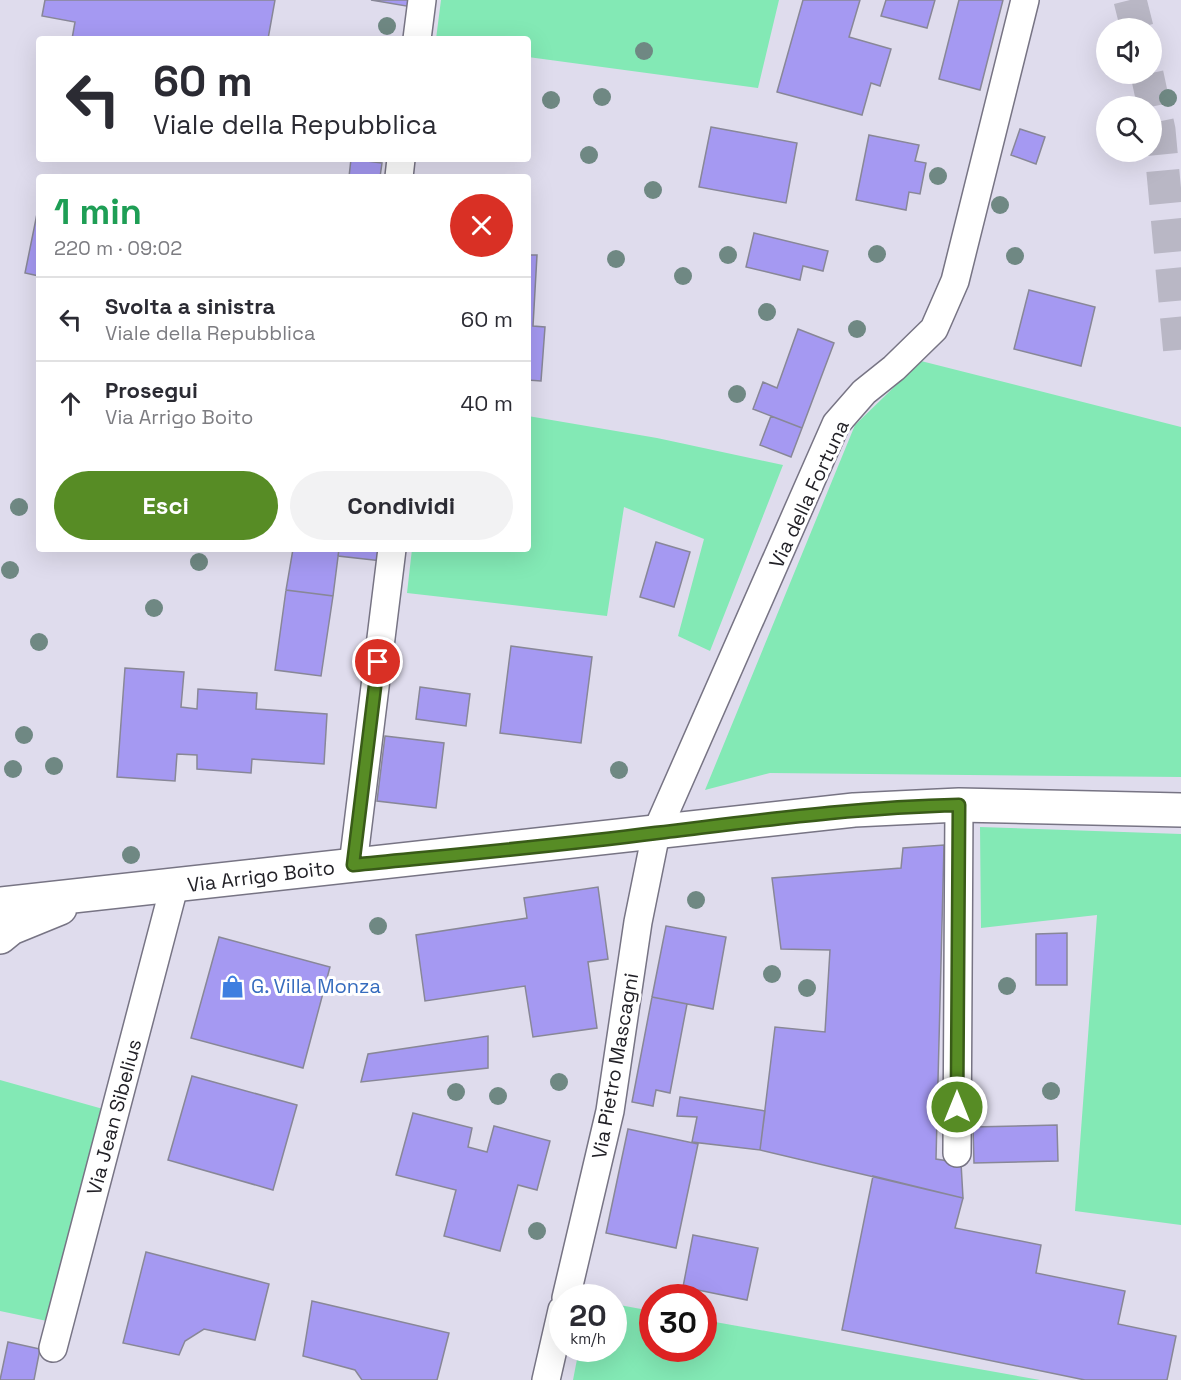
<!DOCTYPE html>
<html lang="it">
<head>
<meta charset="utf-8">
<style>
  :root { --surface:#fff; --page:#f2f2f3; --text:#2b2b33; --muted:#7c7c81; --line:#e1e1e2; --accent:#578c25 }
  body { margin:0; font-family:"Space Grotesk",sans-serif; background:var(--page); color:var(--text); height:100vh; display:flex; flex-direction:column; font-size:22px; white-space:nowrap }
  * { box-sizing:border-box; margin:0 }
  p { font-size:20px; color:var(--muted) }
  .icon { flex:none; width:33px; height:33px; fill:none; stroke:currentColor; stroke-width:2; stroke-linecap:round; stroke-linejoin:round }
  .map { position:relative; flex:1; overflow:hidden }
  .details { position:absolute; left:36px; top:174px; width:495px; height:378px; display:flex; flex-direction:column; background:var(--surface); border-radius:6px; box-shadow:0 6px 24px #0002 }
  .details>* { flex:none }
  .top-card { position:absolute; left:36px; top:36px; width:495px; height:126px; border-radius:6px; box-shadow:0 6px 24px #0002; background:#fff; color:var(--text); overflow:hidden }
  .controls { position:absolute; left:1096px; top:18px; display:grid; gap:12px }
  .controls a { display:grid; place-items:center; width:66px; height:66px; border-radius:50%; background:var(--surface); box-shadow:0 6px 24px #0002; font-size:30px }
  .speed { position:absolute; left:549px; top:1284px; display:flex; gap:12px; font-size:30px; font-weight:700; text-align:center }
  .speed>* { display:grid; place-content:center; width:78px; height:78px; border-radius:50%; background:var(--surface); box-shadow:0 6px 24px #0002; line-height:1 }
  .speed small { font-size:15px; font-weight:400 }
  .speed .limit { border:9px solid #d22; background:#fff; color:#111 }
  .pin { position:absolute; display:grid; place-items:center; width:51px; height:51px; color:#fff; margin:-26px; border:3px solid #fff; border-radius:50%; box-shadow:0 2px 6px #0007 }
  .me { position:absolute; width:66px; margin:-33px; rotate:0deg; stroke-linejoin:round; filter:drop-shadow(0 0 4px #0008) }
  .turn { display:flex; align-items:center; gap:21px; height:126px; padding:0 18px; font-size:27px }
  .turn .icon { width:78px; height:78px; stroke-width:2.5 }
  .turn b { display:block; font-size:42px; line-height:51px }
  .round { display:grid; place-items:center; flex:none; width:63px; height:63px; border-radius:32px; background:var(--page) }
  .headline { display:flex; align-items:center; justify-content:space-between; height:102px; padding:0 18px }
  h1 { font-size:36px; font-weight:600; line-height:45px; color:#1e9e55 }
  .button { display:flex; gap:12px; margin-top:auto; padding:12px 18px }
  .button a { flex:1; height:69px; border-radius:36px; background:var(--accent); color:#fff; font-size:24px; font-weight:600; line-height:69px; text-align:center }
  .button a+a { background:var(--page); color:var(--text) }
  ul { padding:0; list-style:none }
  li { display:flex; align-items:center; gap:18px; height:84px; padding:0 18px; border-top:2px solid var(--line) }
  li div { flex:1 }
  li b { display:block; font-size:22px }
  li em { font-style:normal }
  .map>svg:first-child { display:block }
  .green { fill:#83e9b5 }
  .building { fill:#a599f2; stroke:#888797; stroke-width:1.5 }
  .lines { fill:none; stroke-linecap:round; stroke-linejoin:round }
  .secondary-tunnel { stroke:#b9b7c5; stroke-width:33; stroke-dasharray:33 16; stroke-linecap:butt }
  .street-casing { stroke:#777484; stroke-width:30 }
  .secondary-casing { stroke:#777484; stroke-width:36 }
  .street { stroke:#fff; stroke-width:27 }
  .secondary { stroke:#fff; stroke-width:33 }
  .tree { fill:#6f8883 }
  .route-casing { stroke:#395b18; stroke-width:15 }
  .route { stroke:#578c25; stroke-width:10 }
  .labels { text-anchor:middle; stroke-width:6; stroke-linejoin:round; paint-order:stroke }
  .street-label { font-size:20px; fill:#222127; stroke:#fff }
  .shop-label { font-size:20px; fill:#366cbe; stroke:#fff; text-anchor:start }
</style>
</head>
<body>
<div class="map">
<svg width="1181" height="1380" viewBox="0 0 1181 1380">
  <rect width="100%" height="100%" fill="#dfdced"/>
  <path class="green" d="M441,0h338l-21,88 -230,-31v-18h-92z
    M921,361l260,66v350l-411,-4 -65,17 150,-365z
    M528,416l129,22 126,27 -73,186 -32,-15 26,-97 -80,-32 -17,109 -200,-23 5,-44h116z
    M980,827l201,7v391l-106,-14 22,-296 -116,13z
    M0,1080l103,29 -56,212 -47,-10z
    M614,1304l38,7v37h52v-28l336,60h-467l6,-31 35,-1z"/>
  <path class="building" d="M45,0h230l-7,39h-196l3,-17 -33,-6z
    M371,0h42l-1,7z
    M803,0h57l-11,37 42,12 -11,37 -9,-3 -9,32 -85,-23z
    M886,0h49l-8,28 -46,-12z
    M959,0h44l-23,90 -41,-11z
    M711,127l86,16 -11,60 -87,-16z
    M1020,129l25,8 -9,27 -25,-9z
    M869,135l50,10 -4,16 11,2 -6,31 -11,-2 -3,18 -50,-10z
    M351,159l31,4 -2,14h-31z
    M39,204v72l-14,-3z
    M754,233l74,18 -5,20 -20,-5 -3,14 -54,-13z
    M528,255h9l-4,71 12,1 -4,54 -13,-1z
    M1029,290l66,17 -14,59 -67,-17z
    M798,329l36,14 -32,85 -49,-19 10,-27 14,6z
    M771,416l31,12 -11,29 -31,-12z
    M656,542l34,10 -16,55 -34,-10z
    M293,549h46l-6,47 -47,-6z
    M339,549h44l-1,12 -44,-5z
    M286,590l47,6 -12,80 -46,-6z
    M511,646l81,11 -11,86 -81,-10z
    M125,668l59,4 -3,35 16,2 1,-20 59,4 -1,16 71,5 -3,50 -72,-5 -1,14 -54,-4v-14l-20,-1 -2,27 -58,-4z
    M420,687l50,7 -4,32 -50,-7z
    M385,736l59,7 -8,65 -59,-7z
    M944,845l-8,314 25,4 2,35 -203,-48 15,-123 50,5 5,-82 -49,-1 -9,-71 129,-10 2,-20z
    M598,887l10,72 -20,3 9,66 -64,9 -8,-51 -100,15 -9,-66 111,-17 -3,-20z
    M666,926l60,11 -13,72 -61,-12z
    M1067,933v52h-31v-51z
    M219,937l111,30 -27,101 -112,-30z
    M652,997l35,7 -17,89 -14,-3 -3,16 -21,-4z
    M488,1036v32l-127,14 7,-28z
    M192,1076l105,29 -24,85 -105,-30z
    M680,1097l85,14 -5,39 -68,-8 5,-25 -20,-1z
    M413,1113l59,15 -4,19 19,5 7,-26 56,15 -13,49 -19,-5 -18,66 -56,-15 12,-46 -60,-15z
    M1057,1125l1,36 -84,2 -1,-36z
    M628,1129l70,15 -22,104 -70,-15z
    M873,1176l90,22 -8,30 86,17 -5,28 89,18 -7,33 58,12 -9,44h-82l-243,-50z
    M693,1235l65,13 -11,52 -64,-13z
    M146,1252l123,32 -14,56 -51,-11 -19,12 -6,14 -56,-12z
    M312,1301l137,32 -12,47h-75l-7,-10 -52,-14z
    M8,1342l32,7 -6,31h-34z"/>
  <g class="lines">
    <path class="secondary-tunnel" d="M1130,0l7,28
      M1147,74l12,56 22,235"/>
    <defs>
      <path id="street" d="M417,39l5,-39
        M399,177l2,-18
        M353,865l39,-316
        M957,1153l2,-348
        M566,1298l44,-187 28,-189 18,-89 180,-409 28,-32 30,-24 40,-39 21,-48 70,-281
        M53,1348l121,-461
        M546,1380l16,-70"/>
      <path id="secondary" d="M0,904l854,-94 105,-5 222,5
        M0,937l11,-9 49,-20"/>
    </defs>
    <use href="#street" class="street-casing"/>
    <use href="#secondary" class="secondary-casing"/>
    <use href="#street" class="street"/>
    <use href="#secondary" class="secondary"/>
  </g>
  <g class="tree">
    <circle cx="387" cy="26" r="9"/>
    <circle cx="644" cy="51" r="9"/>
    <circle cx="602" cy="97" r="9"/>
    <circle cx="1168" cy="98" r="9"/>
    <circle cx="551" cy="100" r="9"/>
    <circle cx="589" cy="155" r="9"/>
    <circle cx="938" cy="176" r="9"/>
    <circle cx="653" cy="190" r="9"/>
    <circle cx="1000" cy="205" r="9"/>
    <circle cx="877" cy="254" r="9"/>
    <circle cx="728" cy="255" r="9"/>
    <circle cx="1015" cy="256" r="9"/>
    <circle cx="616" cy="259" r="9"/>
    <circle cx="683" cy="276" r="9"/>
    <circle cx="767" cy="312" r="9"/>
    <circle cx="857" cy="329" r="9"/>
    <circle cx="737" cy="394" r="9"/>
    <circle cx="19" cy="507" r="9"/>
    <circle cx="199" cy="562" r="9"/>
    <circle cx="10" cy="570" r="9"/>
    <circle cx="154" cy="608" r="9"/>
    <circle cx="39" cy="642" r="9"/>
    <circle cx="24" cy="735" r="9"/>
    <circle cx="54" cy="766" r="9"/>
    <circle cx="13" cy="769" r="9"/>
    <circle cx="619" cy="770" r="9"/>
    <circle cx="131" cy="855" r="9"/>
    <circle cx="696" cy="900" r="9"/>
    <circle cx="378" cy="926" r="9"/>
    <circle cx="772" cy="974" r="9"/>
    <circle cx="1007" cy="986" r="9"/>
    <circle cx="807" cy="988" r="9"/>
    <circle cx="559" cy="1082" r="9"/>
    <circle cx="1051" cy="1091" r="9"/>
    <circle cx="456" cy="1092" r="9"/>
    <circle cx="498" cy="1096" r="9"/>
    <circle cx="537" cy="1231" r="9"/>
  </g>
  <g class="lines">
    <defs>
      <path id="route" d="M378,662l-25,203c101,-10 202,-19 303,-32 101,-12 201,-26 303,-28l-2,302"/>
    </defs>
    <use href="#route" class="route-casing"/>
    <use href="#route" class="route"/>
  </g>
  <defs>
    <symbol id="shop-bare" viewBox="-9 -9 18 18"><path d="M-5-2.5h2.3a2.7 3.5 0 0 1 5.4 0H5L5.5 6h-11ZM-1.5-2.5h3a1.5 2.3 0 0 0-3 0Z" fill="#3f7fe0" stroke="#fff" stroke-width="2.5" paint-order="stroke"/></symbol>
  </defs>
  <g fill-rule="evenodd">
    <use href="#shop-bare" x="216" y="970" width="33" height="33"/>
  </g>
  <g class="labels">
    <g class="street-label">
      <text transform="translate(809 494) rotate(-65)" y="7">Via della Fortuna</text>
      <text transform="translate(261 876) rotate(-7)" y="7">Via Arrigo Boito</text>
      <text transform="translate(615 1066) rotate(-80)" y="7">Via Pietro Mascagni</text>
      <text transform="translate(114 1117) rotate(-75)" y="7">Via Jean Sibelius</text>
    </g>
    <g class="shop-label">
      <text x="251" y="993">G. Villa Monza</text>
    </g>
  </g>
</svg>
<div class="controls">
<a><svg class="icon" aria-label="sound" viewBox="0 0 24 24"><path d="M4 9h4l5-4v14l-5-4H4zM17 9q2 3 0 6"/></svg></a>
<a><svg class="icon" aria-label="search" viewBox="0 0 24 24"><circle cx="10" cy="10" r="6"/><path d="M15 15l6 6"/></svg></a>
</div>
<div class="speed"><div>20<small>km/h</small></div><div class="limit">30</div></div>
<div class="pin" style="left:378px;top:662px;background:#d93025"><svg class="icon" aria-label="arrive" viewBox="0 0 24 24"><path d="M6 21V4h12l-3 4 3 4H6"/></svg></div>
<svg class="me" style="left:957px;top:1107px" viewBox="-20 -20 40 40"><circle r="17" fill="#578c25" stroke="#fff" stroke-width="3"/><path d="M0-11L8 9 0 5-8 9z" fill="#fff"/></svg>
<div class="top-card">
<div class="turn"><svg class="icon" aria-label="left" viewBox="0 0 24 24"><path d="M17 20v-9H6M10 6l-5 5 5 5"/></svg><div><b>60 m</b>Viale della Repubblica</div></div>
</div>
<section class="details">
<div class="headline"><div><h1>1 min</h1><p>220 m · 09:02</p></div><a class="round" style="background:#d93025;color:#fff"><svg class="icon" aria-label="close" viewBox="0 0 24 24"><path d="M6 6l12 12M18 6L6 18"/></svg></a></div>
<ul>
<li><svg class="icon" aria-label="left" viewBox="0 0 24 24"><path d="M17 20v-9H6M10 6l-5 5 5 5"/></svg><div><b>Svolta a sinistra</b><p>Viale della Repubblica</p></div><em>60 m</em></li>
<li><svg class="icon" aria-label="ahead" viewBox="0 0 24 24"><path d="M12 20V5M6 11l6-6 6 6"/></svg><div><b>Prosegui</b><p>Via Arrigo Boito</p></div><em>40 m</em></li>
</ul>
<div class="button"><a>Esci</a><a>Condividi</a></div>
</section>
</div>
</body>
</html>
